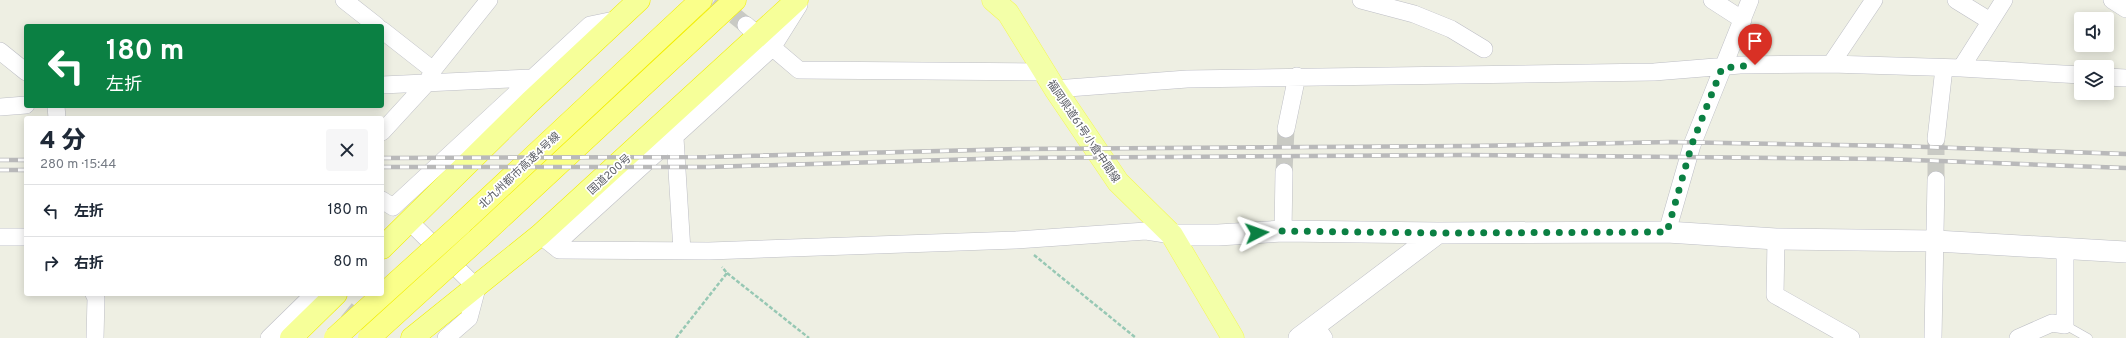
<!DOCTYPE html>
<html lang="ja">
<head>
<meta charset="utf-8">
<style>
  :root { --surface:#fff; --page:#f6f6f7; --text:#1f2937; --muted:#747a83; --line:#e0e1e3 }
  body { margin:0; font-family:Overpass,"Noto Sans JP",sans-serif; background:var(--page); color:var(--text); height:100vh; display:flex; flex-direction:column; font-size:15px; white-space:nowrap }
  * { box-sizing:border-box; margin:0 }
  p { font-size:13px; color:var(--muted) }
  .icon { flex:none; width:22px; height:22px; fill:none; stroke:currentColor; stroke-width:2; stroke-linecap:round; stroke-linejoin:round }
  .map { position:relative; flex:1; overflow:hidden }
  .details { position:absolute; left:24px; top:116px; width:360px; height:180px; display:flex; flex-direction:column; background:var(--surface); border-radius:4px; box-shadow:0 2px 10px #0003 }
  .details>* { flex:none }
  .guide { position:absolute; left:24px; top:24px; width:360px; height:84px; border-radius:4px; box-shadow:0 2px 10px #0003; background:#0b8043; color:#fff; overflow:hidden }
  .controls { position:absolute; left:2074px; top:12px; display:grid; gap:8px }
  .controls a { display:grid; place-items:center; width:40px; height:40px; border-radius:4px; background:var(--surface); box-shadow:0 2px 10px #0003; font-size:20px }
  .pin { position:absolute; display:grid; place-items:center; width:34px; height:34px; color:#fff; margin:-41px -17px; border-radius:50% 50% 50% 0; rotate:-45deg; box-shadow:0 0 4px #0007 }
  .pin .icon { rotate:45deg }
  .me { position:absolute; width:44px; margin:-22px; rotate:86deg; stroke-linejoin:round; filter:drop-shadow(0 0 3px #0008) }
  .turn { display:flex; align-items:center; gap:14px; height:84px; padding:0 16px; font-size:18px }
  .turn .icon { width:52px; height:52px; stroke-width:2.5 }
  .turn b { display:block; font-size:28px; line-height:34px }
  .round { display:grid; place-items:center; flex:none; width:42px; height:42px; border-radius:4px; background:var(--page) }
  .head { display:flex; align-items:center; justify-content:space-between; height:68px; padding:0 16px }
  h1 { font-size:24px; font-weight:800; line-height:30px }
  ul { padding:0; list-style:none }
  li { display:flex; align-items:center; gap:12px; height:52px; padding:0 16px; border-top:1px solid var(--line) }
  li div { flex:1 }
  li b { display:block; font-size:15px }
  li em { font-style:normal }
  .map>svg:first-child { display:block }
  .lines { fill:none; stroke-linecap:round; stroke-linejoin:round }
  .minor-tunnel { stroke:#c9cac4; stroke-width:17; stroke-dasharray:17 8; stroke-linecap:butt }
  .service-casing { stroke:#bdbec5; stroke-width:9 }
  .minor-casing { stroke:#bdbec5; stroke-width:18 }
  .tertiary-casing { stroke:#bdbec5; stroke-width:22 }
  .primary-casing { stroke:#f5f854; stroke-width:23 }
  .trunk-casing { stroke:#f2ee00; stroke-width:23 }
  .motorway-casing { stroke:#f2ee00; stroke-width:23 }
  .path { stroke:#97c8b4; stroke-width:2.5; stroke-dasharray:4 2; stroke-linecap:butt }
  .service { stroke:#fff; stroke-width:8 }
  .minor { stroke:#fff; stroke-width:17 }
  .tertiary { stroke:#fff; stroke-width:21 }
  .primary { stroke:#f3ffa8; stroke-width:22 }
  .trunk { stroke:#f6ff99; stroke-width:22 }
  .motorway { stroke:#faff8a; stroke-width:22 }
  .rail-casing { stroke:#b9b9ba; stroke-width:4.5 }
  .rail { stroke:#fff; stroke-width:3; stroke-dasharray:9; stroke-linecap:butt }
  .motorway-bridge-casing { stroke:#f2ee00; stroke-width:23; stroke-linecap:butt }
  .motorway-bridge { stroke:#faff8a; stroke-width:22 }
  .route { stroke:#0b8043; stroke-width:7; stroke-dasharray:0 12.6 }
  .labels { text-anchor:middle; stroke-width:3.5; stroke-linejoin:round; paint-order:stroke }
  .street-label { font-size:11px; fill:#5b5d65; stroke:#fff }
</style>
</head>
<body>
<div class="map">
<svg width="2126" height="338" viewBox="0 0 2126 338">
  <rect width="100%" height="100%" fill="#eeefe3"/>
  <g class="lines">
    <path class="minor-tunnel" d="M715,0l31,25
      M1284,172l2,-43
      M1936,180v-41
      M327,294l54,44"/>
    <defs>
      <path id="service" d="M2065,325l23,13"/>
      <path id="minor" d="M344,0l33,26
        M1361,0l53,14 37,15 33,20
        M1712,0l31,20
        M1956,0l34,21
        M2112,0l14,9
        M746,25l53,45 246,2
        M382,30l51,40
        M0,51l26,21
        M1831,64l43,-64
        M1961,68l43,-68
        M2107,77l19,1
        M382,85l150,-7
        M1055,89l132,-10 467,-7 86,-7 91,-1 130,4 120,7
        M56,106l1,12
        M0,107l26,-2
        M1286,129l11,-53
        M382,132l45,-49 6,-13 56,-70
        M675,138l7,113
        M1936,139l8,-71
        M382,200l11,7 197,-182 29,-6
        M409,221l68,67 -8,30 -23,20
        M1283,231l1,-59
        M1667,232l25,-87 58,-145
        M540,235l19,15 150,1 307,-11 130,-9 26,4
        M0,237h26
        M1776,239l-1,56 76,43
        M554,246l218,-198 27,-43
        M94,294l2,4 -1,40
        M1315,325l9,13
        M269,338l45,-44
        M1933,338l3,-158
        M2018,338l34,-15 13,2v-76"/>
      <path id="tertiary" d="M1172,235h46l65,-4 155,2 229,-1 109,7 160,2 190,11
        M1299,338l139,-105"/>
      <path id="primary" d="M993,0l15,13 47,76 63,93 54,53 61,103"/>
      <path id="trunk" d="M382,248l148,-146 109,-102
        M291,338l45,-44
        M412,338l128,-103 257,-235"/>
      <path id="motorway" d="M461,224l240,-224
        M480,237l255,-237"/>
    </defs>
    <use href="#service" class="service-casing"/>
    <use href="#minor" class="minor-casing"/>
    <use href="#tertiary" class="tertiary-casing"/>
    <use href="#primary" class="primary-casing"/>
    <use href="#trunk" class="trunk-casing"/>
    <use href="#motorway" class="motorway-casing"/>
    <path class="path" d="M1034,255l102,83
      M727,273l82,65
      M676,338l51,-65 -5,-6"/>
    <use href="#service" class="service"/>
    <use href="#minor" class="minor"/>
    <use href="#tertiary" class="tertiary"/>
    <use href="#primary" class="primary"/>
    <use href="#trunk" class="trunk"/>
    <use href="#motorway" class="motorway"/>
    <defs>
      <path id="rail" d="M382,158l326,-1 312,-8 451,-3 200,-4 227,4 228,8
        M0,160h26
        M382,167h327l304,-9 451,-3 423,4 239,9
        M0,170h26"/>
    </defs>
    <use href="#rail" class="rail-casing"/>
    <use href="#rail" class="rail"/>
    <defs>
      <path id="motorway-bridge" d="M335,338l126,-114
        M369,338l111,-101"/>
    </defs>
    <use href="#motorway-bridge" class="motorway-bridge-casing"/>
    <use href="#motorway-bridge" class="motorway-bridge"/>
  </g>
  <g class="lines">
    <path class="route" d="M1257,233l26,-2 155,2 229,-1 25,-88 30,-76 33,-3"/>
  </g>
  <g class="labels">
    <g class="street-label">
      <text transform="translate(1084 131) rotate(56)" y="4">福岡県道61号小倉中間線</text>
      <text transform="translate(519 170) rotate(-43)" y="4">北九州都市高速4号線</text>
      <text transform="translate(609 174) rotate(-42)" y="4">国道200号</text>
    </g>
  </g>
</svg>
<div class="controls">
<a><svg class="icon" aria-label="sound" viewBox="0 0 24 24"><path d="M4 9h4l5-4v14l-5-4H4zM17 9q2 3 0 6"/></svg></a>
<a><svg class="icon" aria-label="layers" viewBox="0 0 24 24"><path d="M12 4l9 5-9 5-9-5zM3 14l9 5 9-5"/></svg></a>
</div>
<div class="pin" style="left:1755px;top:65px;background:#d93025"><svg class="icon" aria-label="arrive" viewBox="0 0 24 24"><path d="M6 21V4h12l-3 4 3 4H6"/></svg></div>
<svg class="me" style="left:1257px;top:233px" viewBox="-20 -20 40 40"><path d="M0-17L14 15 0 8-14 15z" fill="#0b8043" stroke="#fff" stroke-width="4"/></svg>
<div class="guide">
<div class="turn"><svg class="icon" aria-label="left" viewBox="0 0 24 24"><path d="M17 20v-9H6M10 6l-5 5 5 5"/></svg><div><b>180 m</b>左折</div></div>
</div>
<section class="details">
<div class="head"><div><h1>4 分</h1><p>280 m · 15:44</p></div><a class="round"><svg class="icon" aria-label="close" viewBox="0 0 24 24"><path d="M6 6l12 12M18 6L6 18"/></svg></a></div>
<ul>
<li><svg class="icon" aria-label="left" viewBox="0 0 24 24"><path d="M17 20v-9H6M10 6l-5 5 5 5"/></svg><div><b>左折</b></div><em>180 m</em></li>
<li><svg class="icon" aria-label="right" viewBox="0 0 24 24"><path d="M7 20v-9h11M14 6l5 5-5 5"/></svg><div><b>右折</b></div><em>80 m</em></li>
</ul>
</section>
</div>
</body>
</html>
